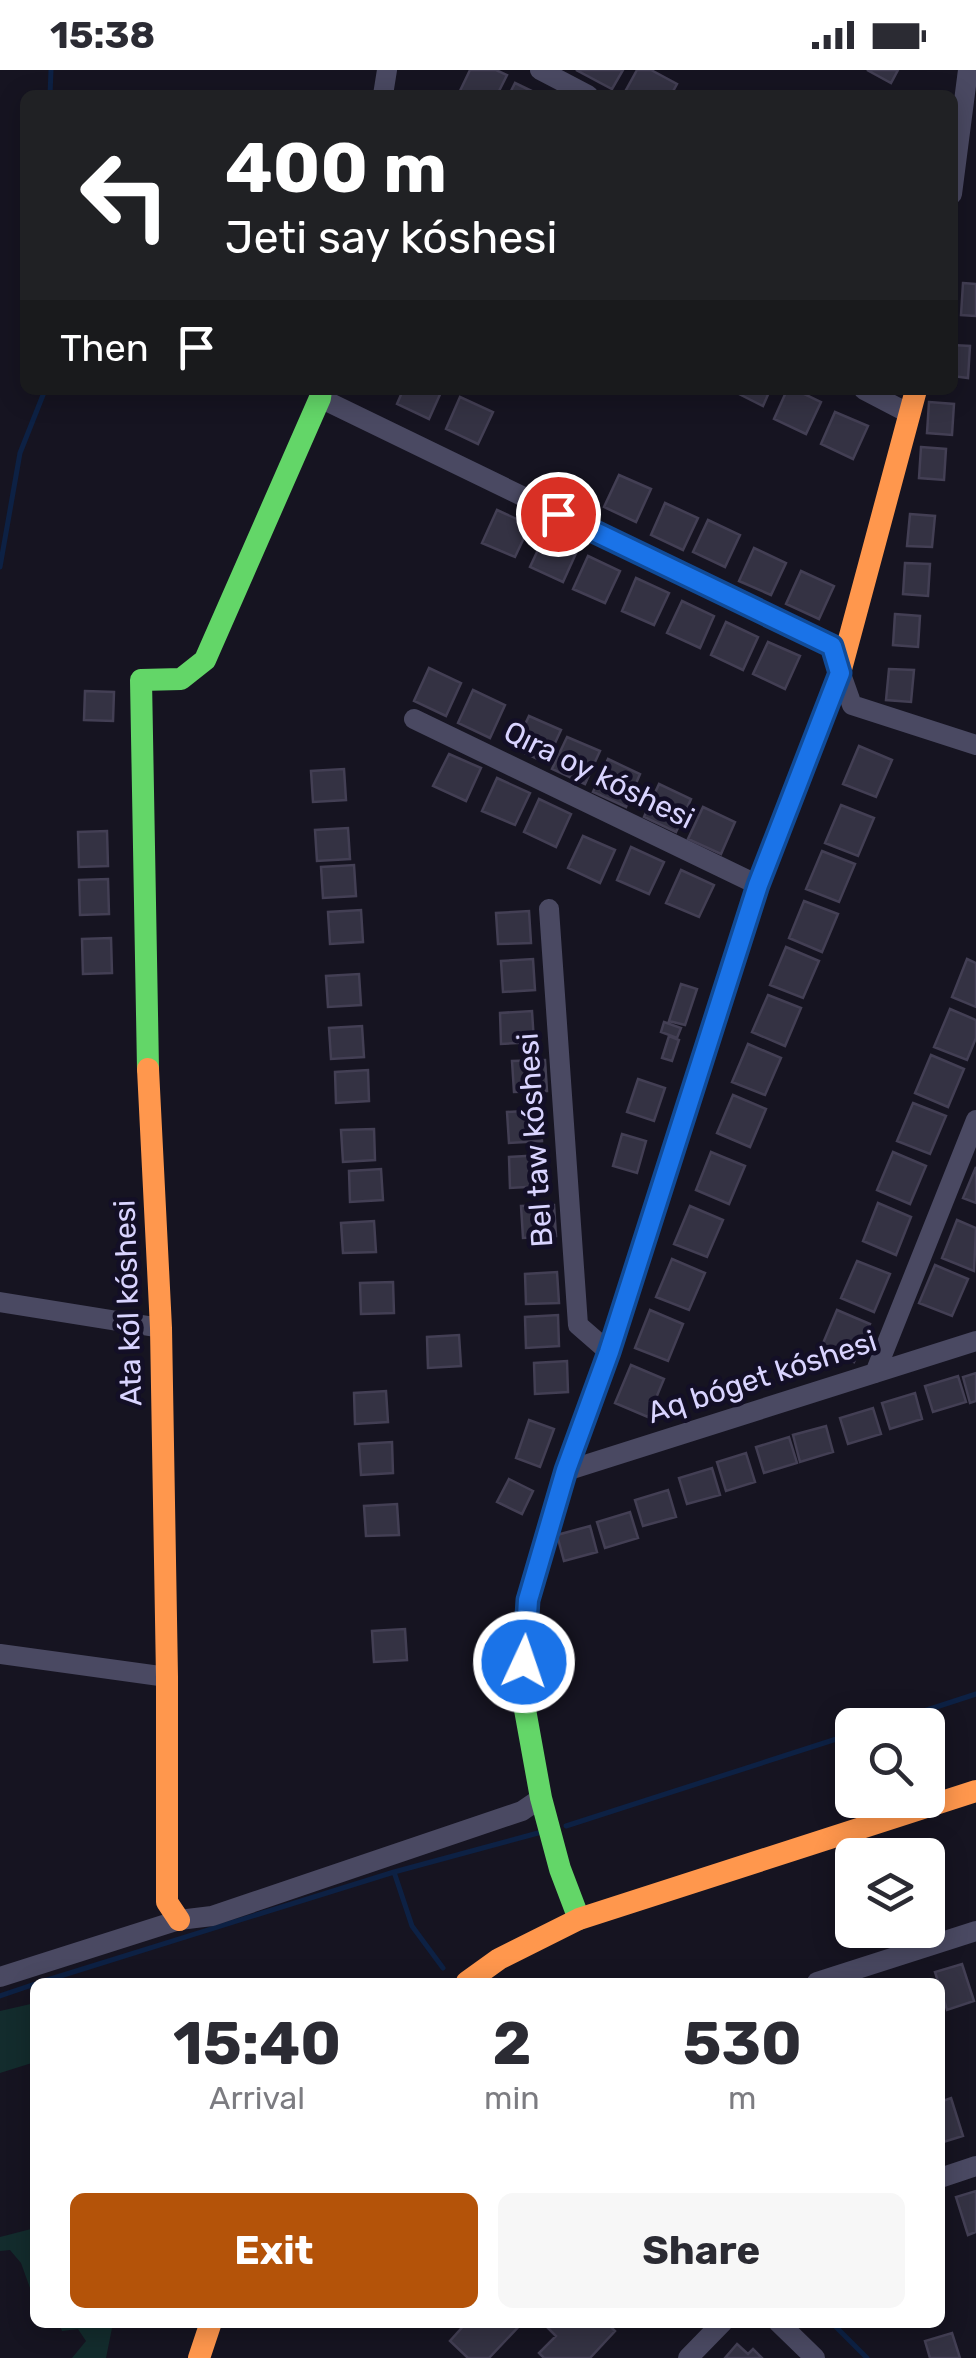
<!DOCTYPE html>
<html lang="en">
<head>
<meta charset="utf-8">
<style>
  :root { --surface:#fff; --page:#f7f7f7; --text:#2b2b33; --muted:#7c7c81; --accent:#b45309 }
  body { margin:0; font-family:Rubik,sans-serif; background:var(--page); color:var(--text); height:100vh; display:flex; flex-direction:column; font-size:38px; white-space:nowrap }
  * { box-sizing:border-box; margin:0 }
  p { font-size:32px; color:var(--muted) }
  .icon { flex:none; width:55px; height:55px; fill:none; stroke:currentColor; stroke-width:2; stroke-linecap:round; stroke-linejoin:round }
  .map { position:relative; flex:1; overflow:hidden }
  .side { position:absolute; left:30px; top:1908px; width:915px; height:350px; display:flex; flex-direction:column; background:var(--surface); border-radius:15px; box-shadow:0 5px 25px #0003 }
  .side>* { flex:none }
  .top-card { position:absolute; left:20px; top:20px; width:938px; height:305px; border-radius:15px; box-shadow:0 5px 25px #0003; background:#202124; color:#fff; overflow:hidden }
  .tools { position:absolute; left:835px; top:1638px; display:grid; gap:20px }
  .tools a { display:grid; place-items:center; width:110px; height:110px; border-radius:15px; background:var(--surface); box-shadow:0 5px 25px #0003; font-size:50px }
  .pin { position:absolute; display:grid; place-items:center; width:85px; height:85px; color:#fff; margin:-42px; border:5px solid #fff; border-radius:50%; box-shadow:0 2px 10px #0007 }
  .me { position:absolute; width:110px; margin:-55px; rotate:3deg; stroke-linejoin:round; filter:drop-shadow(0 0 8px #0008) }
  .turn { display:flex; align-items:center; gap:35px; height:210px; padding:0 40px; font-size:45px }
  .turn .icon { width:130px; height:130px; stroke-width:2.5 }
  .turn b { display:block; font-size:70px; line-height:85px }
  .then { display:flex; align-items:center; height:95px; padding:0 40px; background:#0003; gap:20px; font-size:38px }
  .eta { display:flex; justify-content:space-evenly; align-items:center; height:170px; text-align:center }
  .eta b { font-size:60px; font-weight:700; line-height:70px }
  .action { display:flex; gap:20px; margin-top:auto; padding:20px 40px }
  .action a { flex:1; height:115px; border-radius:15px; background:var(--accent); color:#fff; font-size:40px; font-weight:700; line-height:115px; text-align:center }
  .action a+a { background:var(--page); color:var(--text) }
  .status { display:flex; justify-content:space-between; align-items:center; height:70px; padding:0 50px; background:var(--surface); direction:ltr }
  .status svg { height:28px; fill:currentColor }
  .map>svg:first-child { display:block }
  .green { fill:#132c2d }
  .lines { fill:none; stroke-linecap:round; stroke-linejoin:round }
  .stream { stroke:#0d2144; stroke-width:5 }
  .building { fill:#343243; stroke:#433f54; stroke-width:2.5 }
  .street { stroke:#4a4962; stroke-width:20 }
  .fast { stroke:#63d668; stroke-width:22 }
  .slow { stroke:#ff974d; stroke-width:22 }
  .route-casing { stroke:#114b97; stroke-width:25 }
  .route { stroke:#1a73e8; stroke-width:18 }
  .labels { text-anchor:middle; stroke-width:9; stroke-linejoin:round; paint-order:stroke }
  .street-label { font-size:30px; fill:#d9d4ff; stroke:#130f26 }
</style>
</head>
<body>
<div class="status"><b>15:38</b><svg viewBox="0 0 49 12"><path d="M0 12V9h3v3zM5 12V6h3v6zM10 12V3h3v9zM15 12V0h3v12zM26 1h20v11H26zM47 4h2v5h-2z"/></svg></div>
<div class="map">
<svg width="976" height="2288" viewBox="0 0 976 2288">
  <rect width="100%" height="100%" fill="#161421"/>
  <path class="green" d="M35,1933v59l-35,11v-62z
    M35,2158v59l-5,1 -9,-25 -11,-13 -10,1v-14z
    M59,2253h54l-7,35h-34l14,-17 -8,-12 -16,2z"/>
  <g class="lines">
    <path class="stream" d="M50,25l1,-25
      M0,497l20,-114 25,-63
      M881,1655l95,-31
      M566,1756l286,-92
      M394,1802l18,54 31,42
      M41,1912l353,-110 144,-39
      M0,1926l35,-12
      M831,2252l36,36"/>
  </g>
  <path class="building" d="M470,0h26l11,5 -10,20h-34l-4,-2z
    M576,0h47l-11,19z
    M637,0h14l26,14 -6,11h-35l-10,-5z
    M867,0h31l-7,13z
    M515,13l25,12h-31z
    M963,213l13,1v32l-15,-1z
    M952,275l18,1 -2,32 -16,-2z
    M403,320h39l-13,29 -32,-15z
    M731,320h39l-7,16z
    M787,320h9l25,12 -15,32 -32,-15z
    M460,327l33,15 -15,32 -32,-15z
    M929,332l25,2 -2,31 -25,-2z
    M835,342l33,14 -15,33 -32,-15z
    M921,377l25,2 -2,31 -25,-2z
    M619,405l32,14 -15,33 -32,-15z
    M665,433l33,15 -15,32 -32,-15z
    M497,440l33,15 -15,32 -33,-14z
    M910,444l25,2 -3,31 -25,-1z
    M708,450l32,15 -15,32 -32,-15z
    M545,465l33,14 -15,33 -33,-15z
    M754,478l32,15 -15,32 -32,-14z
    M588,486l32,15 -15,32 -32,-14z
    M905,493l25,1 -2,32 -25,-2z
    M801,501l33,15 -15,33 -33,-15z
    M636,508l33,15 -15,32 -32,-14z
    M682,531l32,15 -14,32 -33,-15z
    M895,544l25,2 -2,31 -25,-2z
    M726,552l32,15 -15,33 -32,-15z
    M768,572l32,14 -15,33 -32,-15z
    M429,598l32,15 -15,33 -32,-15z
    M889,599l25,1 -3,32 -25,-2z
    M473,620l32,15 -15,33 -32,-15z
    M85,621l29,1 -1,29 -29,-1z
    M529,646l32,14 -15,33 -32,-15z
    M567,667l33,14 -15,33 -33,-15z
    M859,676l33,14 -16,37 -33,-13z
    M449,684l32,14 -15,33 -33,-15z
    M608,689l32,15 -14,33 -33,-15z
    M344,699l2,31 -33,2 -2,-31z
    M497,708l33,15 -15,32 -33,-14z
    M659,714l32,15 -15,33 -32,-15z
    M539,729l32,15 -15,33 -32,-15z
    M841,735l33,13 -16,38 -33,-13z
    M703,737l32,15 -14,32 -33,-15z
    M348,758l2,31 -33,2 -2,-31z
    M107,761l1,35 -29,1 -1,-35z
    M583,766l32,14 -15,33 -32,-15z
    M631,777l33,15 -15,32 -32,-14z
    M822,781l33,13 -16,38 -33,-13z
    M354,795l2,31 -33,2 -2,-31z
    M681,800l33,15 -15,32 -33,-14z
    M108,809l1,35 -29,1 -1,-35z
    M804,831l34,13 -16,38 -33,-14z
    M361,840l2,32 -33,2 -2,-32z
    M529,841l2,32 -33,1 -2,-31z
    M111,868l1,35 -29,1 -1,-35z
    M786,877l33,14 -16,37 -33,-13z
    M533,889l2,31 -32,2 -2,-31z
    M967,889l9,4v44l-24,-10z
    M359,904l2,31 -33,2 -2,-31z
    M681,914l16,5 -12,36 -16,-4z
    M768,925l33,13 -16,38 -33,-14z
    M950,939l26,11v18l-9,22 -33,-13z
    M532,941l2,31 -33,2 -1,-31z
    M664,952l17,6 -4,10 -16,-6z
    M362,956l2,31 -33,2 -2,-31z
    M669,966l10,4 -7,21 -10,-3z
    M748,974l33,14 -16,37 -33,-13z
    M931,985l33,14 -16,38 -33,-14z
    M545,990l2,31 -33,1 -2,-31z
    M368,1000l1,31 -33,2 -1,-31z
    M638,1009l27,9 -11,33 -27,-9z
    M733,1025l33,14 -16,38 -33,-14z
    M913,1033l33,13 -16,38 -33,-13z
    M540,1040l2,31 -33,2 -2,-31z
    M374,1059l1,31 -32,2 -2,-32z
    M622,1064l24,7 -9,32 -24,-7z
    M711,1082l34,14 -16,38 -33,-14z
    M893,1082l33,14 -16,38 -33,-14z
    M542,1085l1,31 -33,2 -1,-31z
    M976,1097v36l-13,-5z
    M381,1099l2,31 -33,2 -1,-31z
    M878,1133l33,14 -15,38 -33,-14z
    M554,1135l2,31 -33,2 -2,-32z
    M690,1136l33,14 -16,37 -33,-13z
    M957,1150l19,8 -2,43 -32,-13z
    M374,1151l2,31 -33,1 -2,-30z
    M672,1189l33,14 -16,37 -33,-13z
    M857,1191l33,13 -16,38 -33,-14z
    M935,1195l33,14 -16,37 -33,-13z
    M557,1202l2,31 -33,1 -1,-30z
    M393,1212l1,31 -33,1 -1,-31z
    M650,1240l33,14 -15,37 -33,-13z
    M837,1240l33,14 -16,38 -33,-14z
    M558,1245l1,31 -33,2 -1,-31z
    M459,1265l2,31 -33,2 -1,-31z
    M567,1291l1,31 -33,2 -1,-31z
    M631,1295l33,14 -16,38 -33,-14z
    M976,1303v28l-6,2 -7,-26z
    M958,1306l8,26 -33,10 -8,-26z
    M386,1321l2,31 -33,2 -1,-31z
    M915,1323l7,26 -32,10 -8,-26z
    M873,1338l8,26 -33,10 -8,-26z
    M529,1350l25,9 -14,38 -24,-9z
    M826,1356l7,26 -33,10 -7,-27z
    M789,1367l8,26 -33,10 -8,-26z
    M392,1372l1,31 -32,2 -2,-31z
    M746,1383l9,29 -29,9 -9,-29z
    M712,1398l8,27 -33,9 -8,-26z
    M509,1409l24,12 -11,23 -25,-12z
    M668,1420l8,27 -33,9 -8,-26z
    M397,1434l2,31 -33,1 -2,-30z
    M630,1442l8,26 -33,10 -8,-26z
    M590,1456l7,26 -33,9 -7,-26z
    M405,1559l2,31 -33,2 -2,-31z
    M962,1894l12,37 -27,9 -12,-38z
    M951,2028l12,38 -23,7v-41z
    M976,2121v41l-8,3 -12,-38z
    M467,2252h56l-34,36h-21l-18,-17z
    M542,2252h64l9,9 -25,27h-46l-5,-5 17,-17z
    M952,2263l8,25h-30l-5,-17z
    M737,2274l11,10 5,-5 9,9h-37z"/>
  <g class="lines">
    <path class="street" d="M540,0l48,25
      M383,25l4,-25
      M952,124l16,-124
      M864,320l46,24
      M320,328l511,248 21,59 124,40
      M414,649l344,166
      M549,839l29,416 31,27
      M0,1232l161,26
      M875,1303l101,-253
      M566,1401l410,-130
      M0,1584l167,23
      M0,1907l179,-57 33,-4 310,-105 19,-13
      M817,1912l159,-51
      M940,2108l36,-12
      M778,2252l37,36
      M688,2288l35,-36"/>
    <path class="fast" d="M148,999l-7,-389 40,-1 24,-19 115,-262 1,-8
      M579,1849l-19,-50 -19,-71 -19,-105 6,-93 38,-129 43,-119 127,-398"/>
    <path class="slow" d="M736,884l22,-69 82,-212 76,-283
      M148,999l13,259 6,349v225l12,18
      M467,1912l32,-23 80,-40 397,-128
      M199,2288l12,-36"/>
  </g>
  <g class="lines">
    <defs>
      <path id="route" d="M524,1592l4,-62 38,-130 43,-118 149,-467 82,-212 -8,-27 -274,-132"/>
    </defs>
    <use href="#route" class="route-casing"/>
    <use href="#route" class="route"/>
  </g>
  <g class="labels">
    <g class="street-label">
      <text transform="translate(599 705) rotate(26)" y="10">Qıra oy kóshesi</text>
      <text transform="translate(535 1070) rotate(-94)" y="10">Bel taw kóshesi</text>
      <text transform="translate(128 1233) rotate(-92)" y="10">Ata kól kóshesi</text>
      <text transform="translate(762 1307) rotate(-18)" y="10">Aq bóget kóshesi</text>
    </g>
  </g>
</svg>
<div class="tools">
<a><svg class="icon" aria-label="search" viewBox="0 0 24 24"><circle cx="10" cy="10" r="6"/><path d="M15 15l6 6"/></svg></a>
<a><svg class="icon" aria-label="layers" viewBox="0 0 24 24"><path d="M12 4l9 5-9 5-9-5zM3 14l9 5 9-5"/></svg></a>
</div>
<div class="pin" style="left:558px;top:444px;background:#d93025"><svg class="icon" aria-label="arrive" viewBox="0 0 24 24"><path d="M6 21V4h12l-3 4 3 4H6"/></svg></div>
<svg class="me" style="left:524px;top:1592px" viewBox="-20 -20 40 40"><circle r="17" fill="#1a73e8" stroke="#fff" stroke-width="3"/><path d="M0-11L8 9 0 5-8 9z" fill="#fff"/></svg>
<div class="top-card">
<div class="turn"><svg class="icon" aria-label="left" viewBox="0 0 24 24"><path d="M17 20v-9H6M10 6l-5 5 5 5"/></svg><div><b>400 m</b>Jeti say kóshesi</div></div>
<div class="then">Then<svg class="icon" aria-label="arrive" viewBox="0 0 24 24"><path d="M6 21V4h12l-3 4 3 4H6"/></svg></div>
</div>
<section class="side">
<div class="eta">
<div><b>15:40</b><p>Arrival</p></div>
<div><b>2</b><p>min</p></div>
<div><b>530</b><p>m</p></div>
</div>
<div class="action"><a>Exit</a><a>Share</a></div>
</section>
</div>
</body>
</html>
